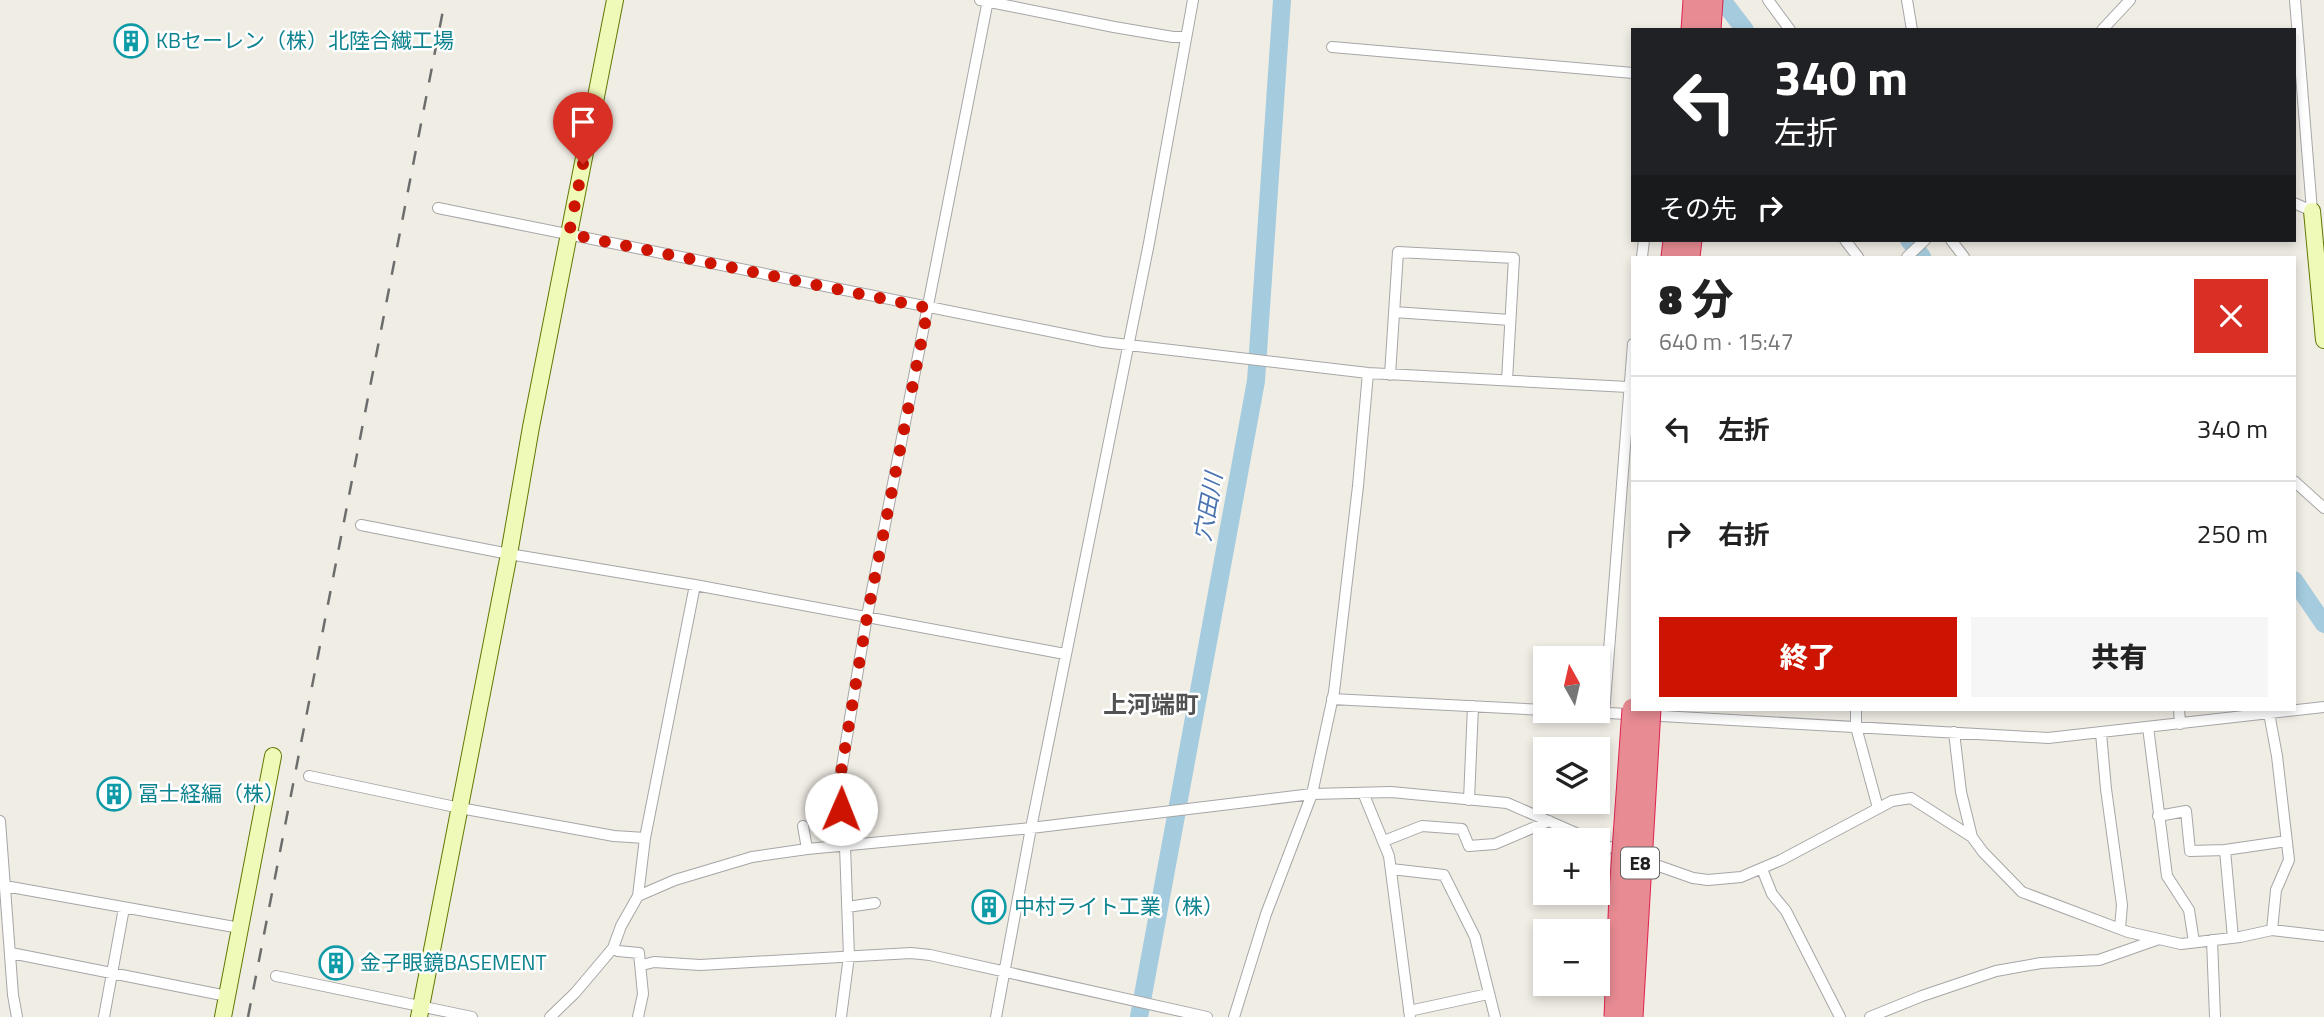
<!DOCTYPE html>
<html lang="ja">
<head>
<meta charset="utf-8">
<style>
  :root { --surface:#fff; --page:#f6f6f6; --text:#222; --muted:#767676; --line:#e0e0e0; --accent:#cd1400 }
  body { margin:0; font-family:"Titillium Web","Noto Sans JP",sans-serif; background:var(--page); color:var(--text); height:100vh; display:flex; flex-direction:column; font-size:26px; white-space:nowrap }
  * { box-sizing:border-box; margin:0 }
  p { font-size:23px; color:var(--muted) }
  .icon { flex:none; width:38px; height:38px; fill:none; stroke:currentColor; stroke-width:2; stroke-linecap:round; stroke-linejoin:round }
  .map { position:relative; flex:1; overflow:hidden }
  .panel { position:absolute; left:1631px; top:256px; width:665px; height:455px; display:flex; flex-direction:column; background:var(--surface); border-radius:0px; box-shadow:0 4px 10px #0003 }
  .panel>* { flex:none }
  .guide { position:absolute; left:1631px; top:28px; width:665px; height:214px; border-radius:0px; box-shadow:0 4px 10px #0003; background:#202124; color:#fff; overflow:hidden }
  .needle { width:46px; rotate:352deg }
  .buttons { position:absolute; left:1533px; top:646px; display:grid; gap:14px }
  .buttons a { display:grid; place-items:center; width:77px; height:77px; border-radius:0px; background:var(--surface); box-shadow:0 4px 10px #0003; font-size:35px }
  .pin { position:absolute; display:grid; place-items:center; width:60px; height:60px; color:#fff; margin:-72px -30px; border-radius:50% 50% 50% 0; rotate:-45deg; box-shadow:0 0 7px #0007 }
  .pin .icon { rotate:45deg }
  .me { position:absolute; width:77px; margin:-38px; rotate:1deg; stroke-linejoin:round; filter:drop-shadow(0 0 5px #0008) }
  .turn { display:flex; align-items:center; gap:24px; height:147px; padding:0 28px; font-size:32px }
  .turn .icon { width:91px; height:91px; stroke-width:2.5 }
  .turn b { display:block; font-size:49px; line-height:60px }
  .then { display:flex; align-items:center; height:66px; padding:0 28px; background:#0003; gap:14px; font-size:26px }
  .round { display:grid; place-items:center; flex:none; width:74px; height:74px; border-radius:0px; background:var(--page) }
  .head { display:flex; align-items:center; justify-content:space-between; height:119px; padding:0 28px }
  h1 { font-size:42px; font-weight:800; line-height:52px }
  .primary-button { display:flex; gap:14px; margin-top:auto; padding:14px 28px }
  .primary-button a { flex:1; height:80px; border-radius:0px; background:var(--accent); color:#fff; font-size:28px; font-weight:800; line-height:80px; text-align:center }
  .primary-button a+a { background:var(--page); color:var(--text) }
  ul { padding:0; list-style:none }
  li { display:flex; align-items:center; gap:21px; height:105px; padding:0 28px; border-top:2px solid var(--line) }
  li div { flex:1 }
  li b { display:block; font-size:26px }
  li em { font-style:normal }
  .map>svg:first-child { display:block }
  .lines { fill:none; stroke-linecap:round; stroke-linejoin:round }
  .river { stroke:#a4cbde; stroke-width:18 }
  .street-casing { stroke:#a6a6a6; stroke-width:12 }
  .secondary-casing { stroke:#607803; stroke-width:18 }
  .highway-casing { stroke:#de224f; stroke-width:23 }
  .street { stroke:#fff; stroke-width:10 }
  .secondary { stroke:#f0fab8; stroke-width:16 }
  .highway { stroke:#e88b93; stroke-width:21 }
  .rail { stroke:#6d6d6d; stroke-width:2.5; stroke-dasharray:14 14; stroke-linecap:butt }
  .highway-bridge-casing { stroke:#de224f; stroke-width:23; stroke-linecap:butt }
  .highway-bridge { stroke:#e88b93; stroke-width:21 }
  .route { stroke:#cd1400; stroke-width:12; stroke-dasharray:0 21.6 }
  .labels { text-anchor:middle; stroke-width:5; stroke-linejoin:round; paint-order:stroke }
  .shield { fill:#fff; stroke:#626262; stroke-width:2 }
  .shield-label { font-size:19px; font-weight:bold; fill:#1f1f1f }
  .culture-label { font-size:21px; fill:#0d838f; stroke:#fff; text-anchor:start }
  .water-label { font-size:23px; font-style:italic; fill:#4972b0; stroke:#fff }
  .quarter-label { font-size:24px; font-weight:bold; fill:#525252; stroke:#fff }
</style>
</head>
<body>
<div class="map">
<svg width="2324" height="1017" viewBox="0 0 2324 1017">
  <rect width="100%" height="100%" fill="#f0ede5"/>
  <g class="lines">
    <path class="river" d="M1722,0l23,30
      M1909,240l13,17
      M2294,580l30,44
      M1139,1017l117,-636 26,-381"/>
    <defs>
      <path id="street" d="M980,0l134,27 59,10h13
        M1768,0l22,30
        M1907,0l5,30
        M2102,30l28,-30
        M1332,47l301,26
        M2294,203l18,8 -17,-211
        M438,208l665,134 265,31 260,14
        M1845,240l13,17
        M1951,240l13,17
        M1642,257l2,-17
        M1907,257l18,-17
        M1394,312l116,8
        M1390,375l8,-123 116,6 -7,122
        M2294,481l30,27
        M361,525l148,29 186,31 370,69
        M1332,699l213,11
        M1856,709v18l22,81
        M2179,709l1,15
        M1556,710l492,28 276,-31
        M2269,713l8,43 12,104 -13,30 -4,40
        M1604,714l29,-370
        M2148,727l19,149 22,34 5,32
        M1954,732l7,60 11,45
        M2101,733l5,56 16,116 -2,23
        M309,776l151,32 154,28 31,2
        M1364,795l25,61 21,161
        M1469,800l4,-94
        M2158,816l28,-5 4,40 35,-1 62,-9
        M0,821l13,174 4,22
        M803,826l4,23
        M1384,841l38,-15 40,3 7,17 26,-2 54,-23
        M1598,842l26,11
        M2225,850l8,88
        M1639,859l54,19 15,2 33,-3 40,-17 111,-59 19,-3 61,39 11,15 39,40 106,40 53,12 59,-7 32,-7 52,6
        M1391,869l53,6 31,62 20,80
        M1762,869l10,25 14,17 54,106
        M5,886l235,42
        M638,896l37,-16 77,-23 55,-8 224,-21 281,-34 79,-2 116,11 85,37
        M847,907l28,-4
        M2212,940l3,77
        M613,948l5,3 21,2 4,41 -5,23
        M11,953l216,43
        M642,965l12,-3 46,3 211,-12 19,2 277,62
        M276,976l196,41
        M1409,1011l79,-17
        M104,1017l20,-109
        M550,1017l25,-24 38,-45 8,-22 17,-30 7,-58 50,-253
        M841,1017l8,-61 -4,-110 -7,-56 29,-174 121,-616
        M996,1017l35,-189 118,-585 44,-243
        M1234,1017l32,-103 46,-120 22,-102 24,-206 10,-113
        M1870,1017l52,-21 74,-25 45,-8 58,-3 57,-20"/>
      <path id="secondary" d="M2312,211l12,129
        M223,1017l50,-261
        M419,1017l90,-463 22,-127 84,-427"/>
      <path id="highway" d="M1692,30l2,-30
        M1710,30l2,-30
        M1672,257l2,-17
        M1689,257l2,-17"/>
    </defs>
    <use href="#street" class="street-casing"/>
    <use href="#secondary" class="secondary-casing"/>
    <use href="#highway" class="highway-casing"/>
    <use href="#street" class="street"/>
    <use href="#secondary" class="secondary"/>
    <use href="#highway" class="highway"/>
    <path class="rail" d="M248,1017l197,-1017"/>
    <defs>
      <path id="highway-bridge" d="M1615,1017l5,-124 13,-184
        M1632,1017l18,-308"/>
    </defs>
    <use href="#highway-bridge" class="highway-bridge-casing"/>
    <use href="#highway-bridge" class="highway-bridge"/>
  </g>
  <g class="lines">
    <path class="route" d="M583,164l-14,70 359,74 -61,309 -29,173 3,19"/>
  </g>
  <defs>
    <symbol id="building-ring" viewBox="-11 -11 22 22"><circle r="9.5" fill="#fff" stroke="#0f9aa8" stroke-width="1.5"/><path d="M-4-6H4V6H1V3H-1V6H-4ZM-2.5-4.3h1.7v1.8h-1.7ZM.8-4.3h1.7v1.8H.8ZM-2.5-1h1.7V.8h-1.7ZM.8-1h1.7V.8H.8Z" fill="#0f9aa8"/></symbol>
  </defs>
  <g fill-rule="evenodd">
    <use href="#building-ring" x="112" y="22" width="38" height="38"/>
    <use href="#building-ring" x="95" y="775" width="38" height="38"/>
    <use href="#building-ring" x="970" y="888" width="38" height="38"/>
    <use href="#building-ring" x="317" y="944" width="38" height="38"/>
  </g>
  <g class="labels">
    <rect class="shield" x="1621" y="847.5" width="38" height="31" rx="5"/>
    <g class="shield-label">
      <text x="1640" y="870">E8</text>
    </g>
    <g class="culture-label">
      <text x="156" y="48">KBセーレン（株）北陸合繊工場</text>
      <text x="138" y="801">冨士経編（株）</text>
      <text x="1014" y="914">中村ライト工業（株）</text>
      <text x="360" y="970">金子眼鏡BASEMENT</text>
    </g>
    <g class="water-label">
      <text transform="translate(1208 507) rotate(-80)" y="8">穴田川</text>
    </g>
    <g class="quarter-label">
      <text x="1151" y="713">上河端町</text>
    </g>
  </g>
</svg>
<div class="buttons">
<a><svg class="needle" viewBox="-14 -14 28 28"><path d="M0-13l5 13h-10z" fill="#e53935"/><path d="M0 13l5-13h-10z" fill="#767676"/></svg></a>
<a><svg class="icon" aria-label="layers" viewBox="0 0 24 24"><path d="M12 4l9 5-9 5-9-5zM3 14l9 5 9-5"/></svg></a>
<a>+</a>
<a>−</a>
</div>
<div class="pin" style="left:583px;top:164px;background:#d93025"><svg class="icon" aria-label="arrive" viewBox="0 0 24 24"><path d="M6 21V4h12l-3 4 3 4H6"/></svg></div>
<svg class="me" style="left:841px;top:809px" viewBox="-20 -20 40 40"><circle r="19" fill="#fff"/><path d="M0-13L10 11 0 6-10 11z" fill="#cd1400"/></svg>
<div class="guide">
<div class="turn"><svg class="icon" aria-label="left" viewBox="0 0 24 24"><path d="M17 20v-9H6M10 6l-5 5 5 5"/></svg><div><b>340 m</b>左折</div></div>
<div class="then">その先<svg class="icon" aria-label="right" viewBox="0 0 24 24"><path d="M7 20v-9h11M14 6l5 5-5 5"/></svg></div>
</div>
<section class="panel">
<div class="head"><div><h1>8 分</h1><p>640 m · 15:47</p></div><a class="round" style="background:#d93025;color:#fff"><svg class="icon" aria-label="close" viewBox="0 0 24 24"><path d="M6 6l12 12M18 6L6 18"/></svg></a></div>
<ul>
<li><svg class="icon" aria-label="left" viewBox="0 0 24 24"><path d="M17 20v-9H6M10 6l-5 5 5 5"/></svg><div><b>左折</b></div><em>340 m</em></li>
<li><svg class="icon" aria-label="right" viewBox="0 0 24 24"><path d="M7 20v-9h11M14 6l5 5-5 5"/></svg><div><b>右折</b></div><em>250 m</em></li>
</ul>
<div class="primary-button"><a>終了</a><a>共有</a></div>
</section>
</div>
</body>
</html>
